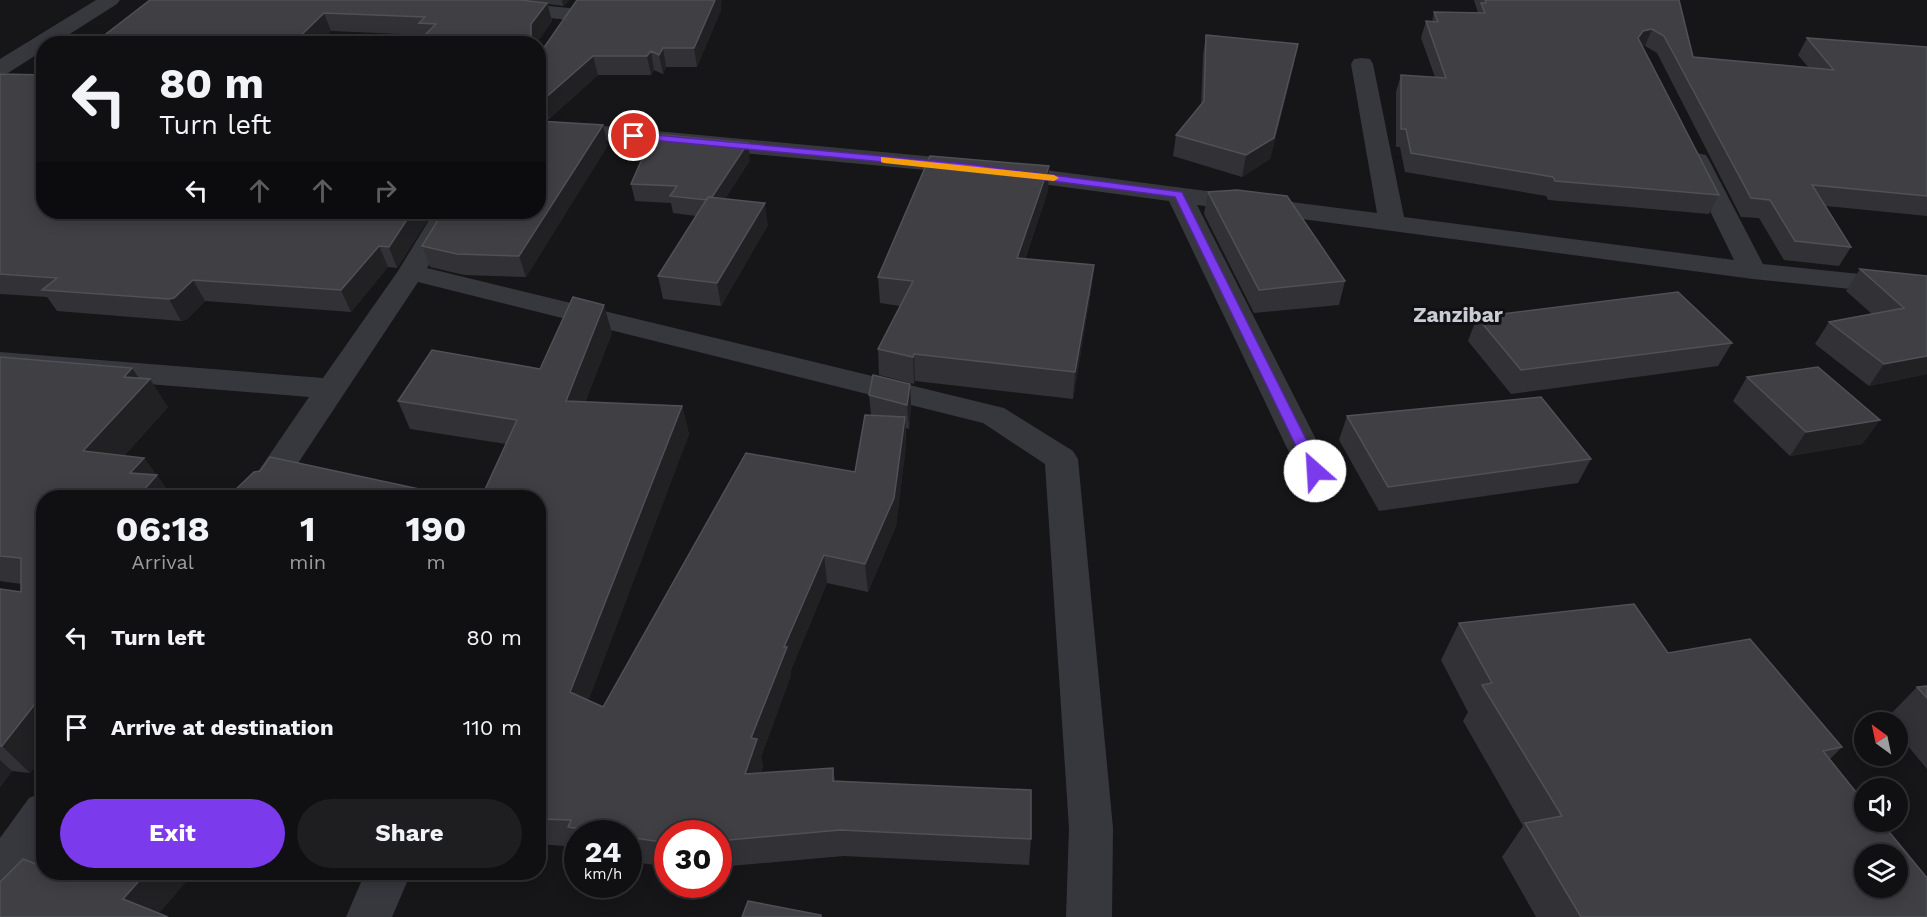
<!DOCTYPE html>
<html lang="en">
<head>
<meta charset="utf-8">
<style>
  :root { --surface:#101012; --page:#1e1e20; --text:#f1f3f6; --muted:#9c9d9f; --line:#303032; --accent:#7c3aed }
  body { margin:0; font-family:"Work Sans",sans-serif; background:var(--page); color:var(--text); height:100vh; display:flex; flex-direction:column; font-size:22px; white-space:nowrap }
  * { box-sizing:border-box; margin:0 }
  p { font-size:20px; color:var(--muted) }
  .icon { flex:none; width:33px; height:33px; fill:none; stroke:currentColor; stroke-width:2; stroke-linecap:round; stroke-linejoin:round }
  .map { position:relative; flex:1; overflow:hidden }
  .drawer { position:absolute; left:36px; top:490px; width:510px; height:390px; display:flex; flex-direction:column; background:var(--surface); border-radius:24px; box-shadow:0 3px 15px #0003,0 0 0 2px var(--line) }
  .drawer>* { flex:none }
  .banner { position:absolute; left:36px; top:36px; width:510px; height:183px; border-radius:24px; box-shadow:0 3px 15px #0003,0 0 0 2px var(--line); background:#101012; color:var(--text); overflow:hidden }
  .needle { width:39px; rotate:327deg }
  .tools { position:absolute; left:1854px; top:712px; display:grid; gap:12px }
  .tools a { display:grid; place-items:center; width:54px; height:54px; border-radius:50%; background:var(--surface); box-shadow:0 3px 15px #0003,0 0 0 2px var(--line); font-size:30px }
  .speed { position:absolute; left:564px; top:820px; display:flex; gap:12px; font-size:30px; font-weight:700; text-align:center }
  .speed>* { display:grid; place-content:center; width:78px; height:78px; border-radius:50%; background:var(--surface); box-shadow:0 3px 15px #0003,0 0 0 2px var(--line); line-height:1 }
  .speed small { font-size:15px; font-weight:400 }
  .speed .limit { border:9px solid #d22; background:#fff; color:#111 }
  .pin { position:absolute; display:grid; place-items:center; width:51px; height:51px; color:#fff; margin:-26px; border:3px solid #fff; border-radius:50%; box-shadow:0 2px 6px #0007 }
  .me { position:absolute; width:66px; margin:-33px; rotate:334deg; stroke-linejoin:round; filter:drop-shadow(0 0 4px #0008) }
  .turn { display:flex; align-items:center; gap:21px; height:126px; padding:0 24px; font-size:27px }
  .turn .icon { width:78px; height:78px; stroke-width:2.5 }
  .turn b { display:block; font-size:42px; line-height:51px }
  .lanes { display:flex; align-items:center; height:57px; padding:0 24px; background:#0003; justify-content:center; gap:30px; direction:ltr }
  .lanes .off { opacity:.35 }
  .eta { display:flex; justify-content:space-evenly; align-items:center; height:102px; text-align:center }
  .eta b { font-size:36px; font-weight:700; line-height:42px }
  .action { display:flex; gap:12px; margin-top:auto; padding:12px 24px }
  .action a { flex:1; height:69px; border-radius:36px; background:var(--accent); color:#fff; font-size:24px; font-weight:700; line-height:69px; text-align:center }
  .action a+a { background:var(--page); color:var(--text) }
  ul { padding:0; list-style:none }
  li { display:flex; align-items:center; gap:18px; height:90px; padding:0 24px }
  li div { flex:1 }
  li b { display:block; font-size:22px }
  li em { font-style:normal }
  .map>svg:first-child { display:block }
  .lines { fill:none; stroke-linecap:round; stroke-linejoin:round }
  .minor { fill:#37383d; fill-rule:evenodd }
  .wall { fill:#323236 }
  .shaded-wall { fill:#212124 }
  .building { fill:#3f3f44; stroke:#4f5156; stroke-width:1.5; fill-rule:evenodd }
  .route { fill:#7c3aed; stroke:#51269a; stroke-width:1.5 }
  .slow { fill:#f59e0b }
  .labels { text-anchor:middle; stroke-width:6; stroke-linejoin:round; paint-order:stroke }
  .quarter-label { font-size:21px; font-weight:bold; fill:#c9ccd4; stroke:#111113 }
</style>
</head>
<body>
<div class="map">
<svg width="1927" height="917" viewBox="0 0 1927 917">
  <rect width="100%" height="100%" fill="#161618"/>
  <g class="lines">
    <path class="minor" d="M96,0h24l-3,4 -63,40h-10v6l-36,23 -8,1v-15z
      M421,0h68l80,8 7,2 3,4 -3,4 -7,2 -138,-14 -7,-2z
      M1362,58l8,1 3,5 31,153 330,43 -49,-100 3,-5 9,-2 9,2 3,5 54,104 164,17v16l-174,-18 -556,-74 135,266 -5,8 -12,4 -12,-4 -5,-8 -129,-270 -201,-27 -430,-40v-14l430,40 409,53 -26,-149 3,-5z
      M434,212h26l-33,56 577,140 69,43 5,8 35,369 -1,89h-46l3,-89 -24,-364 -62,-41 -565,-141 -143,216h-35l69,-101 -309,-25v-20l323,26 75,-107z
      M44,792v58l-28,41 -16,7v-60l29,-40z
      M365,873h46l-19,44h-46z"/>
  </g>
  <path class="wall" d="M150,0h419l-6,6 -15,-2 4,17 -16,23h-120l8,-8 -1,-1 -92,-4z
    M1474,0h205l14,57 116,11 -11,-13 9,-17 120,9v169l-101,-10 25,41 -12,19 -55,-6 -25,-42 -18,-1 -84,-164 -12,-7h-3l77,149 -10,19 -161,-14 -2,-4 -141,-24 -5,-25h-4v-55l5,-17 34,2 -14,-39 5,-17 6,1 2,-10 44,1z
    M721,10l-24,57h-31l-3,7 -9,-4 -3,5h-53l-49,44 -11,-1v-69z
    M1206,35l88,29 -24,95 -28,18 -69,-21 3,-21 25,-31 2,-49z
    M0,74l433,138 -36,56 -9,-1 -37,45 -146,-11 -19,19 -5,1 -124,-10 -10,-14 -47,-3z
    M608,145l-82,132 -62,-2 -34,-8 -8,-21z
    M750,160l-25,39 43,26 -47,81 -58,-7 -5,-23 38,-60 -23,-3 -2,-10 -36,-2 -4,-17z
    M1049,166l-1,25 -23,68 69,6 -3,26 -18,108 -158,-18 -1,3 -35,-9 -1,-26 22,-43 -20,-3 -2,-26z
    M1208,192l137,89 -6,24 -85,8 -50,-99z
    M1860,269l67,7v98l-58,12 -54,-42 14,-22 43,-8 -26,-23z
    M1477,317l255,26 -14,23 -207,28 -43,-53z
    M612,333l-27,69 97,4 7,28 -101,267 15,6 252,-235 16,-57 -2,-20 41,-11 1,23 -2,22 -3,-1v17l-10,81 -28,66 -41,-9 -36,87v5l-30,82 2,9 -2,7 72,-5 2,13 196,58 -2,26 -185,-9 -126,11v-33h-50v33l-40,-6v-27h-50v13l-40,-3v-346l-32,-54 -96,-15 -12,-28 142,-32z
    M0,357l168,50 -44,49 20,2 29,40h-129v257l-14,18 -18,-2 -12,16v-198l21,3v-8l-21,-3z
    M1747,377l133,43 -18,24 -72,12 -57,-55z
    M1347,416l244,43 -13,24 -199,28 -40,-71z
    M234,491l227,7h-222z
    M1459,623l209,30 174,94 -12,12 97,158h-391l-34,-60 21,-31 -60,-105 5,-9 -27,-52z
    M1927,686v83l-29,-35v-11h-10l-3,-3 32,-33z"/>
  <path class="shaded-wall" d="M562,0h7l-6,6z
    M715,0h7l-1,10 -24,57 -3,-19z
    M547,3l5,18 -16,23h-5v-20z
    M324,13l7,18 -13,13h-26z
    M1652,29l-7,17 -9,2 2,-10 5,-7z
    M1298,44l-4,20 -24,95 -28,18 4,-22z
    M663,48l3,19 -3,7 -4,-19z
    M651,51l3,19 -3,5 -4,-19z
    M593,56l5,19 -49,44 -5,-20z
    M603,125l5,20 -82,132 -7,-21z
    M748,143l2,17 -37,58 -3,-18z
    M1049,166l-1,25 -32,93 1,-26z
    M765,203l3,22 -47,81 -4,-23z
    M412,212h21l-36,56 -8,-21z
    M379,246l9,21 -37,45 -10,-22z
    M1094,265l-3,26 -18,108 2,-27z
    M193,280l12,21 -19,19 -5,1 -12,-22z
    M604,305l8,28 -38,96 -8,-28z
    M914,354l1,27 -1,3 -1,-27z
    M1927,356v18l-58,12 15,-22z
    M132,368l12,18 6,-7 18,28 -65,72 -20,-28 41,-74z
    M910,384l1,23 -2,22 -2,-24z
    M682,406l7,28 -108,286 -11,-28z
    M905,417l1,28 -10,81 -28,66 -3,-28z
    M1880,420l-18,24 -72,12 16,-24z
    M144,458l13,18v-1l16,23h-36l-7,-25z
    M824,555l3,28 -36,87v5l-30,82 2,9 -12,35 -6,-27 6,-36 33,-91z
    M44,601v19l-9,-10z
    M42,695l2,1v59l-14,18 -28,-27z
    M0,760l12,11 -12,16z
    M146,873h48l-38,44 -33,-18z"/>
  <path class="building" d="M150,0h369l28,3 -16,21v20h-115l20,-20 -17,-1 6,-6 -101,-4 -32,31h-199z
    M577,0h138l-21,48h-31l-4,7 -8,-4 -4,5h-54l-49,43h-6v-50h5z
    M1485,0h194l14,57 141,13 -27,-32 120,9v149l-115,-11 39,62 -56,-6 -25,-41 -19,-2 -87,-162 -12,-7 -9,2 -5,7 81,157 -164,-14 -2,-4 -142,-24 -5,-24h-5v-54l45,3 -20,-57 12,1 -4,-10 51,1 -4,-10h5z
    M1206,35l92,9 -24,94 -28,17 -70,-20 28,-34z
    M0,74l44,1v137h368l-23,35 -10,-1 -38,44 -148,-10 -19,18 -5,1 -127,-9 15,-12 -57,-4z
    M538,121l65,4 -84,131 -62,-2 -35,-8 21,-34h95z
    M653,134l95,9 -36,54h-4l-1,3 -37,-4 7,-10 -46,-2z
    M930,156l119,10 -32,92 77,7 -19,107 -161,-18 -1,3 -35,-8 35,-68 -35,-4z
    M1237,190l50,6 58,85 -86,9 -51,-98z
    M708,197l57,6 -48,80 -59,-7z
    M1860,269l67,7v80l-43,8 -55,-42 75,-14z
    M1678,292l54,51 -211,27 -44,-53z
    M573,297l31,8 -38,96 116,5 -112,286 33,15 143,-254 109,19 10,-57 40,2 -11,81 -29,66 -41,-9 -40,92h3l-36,91 6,1 -12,35 88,-6v13l198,9v49l-191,-9 -122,11v-7h-50v9l-40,-6v-3h-18l-42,-7 3,-7 -33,-1v-321h-57l36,-78 -119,-19 34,-51 108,19z
    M0,357l132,11 -8,9 26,2 -67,72 61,7 -14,15 27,2 -20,23h-93v103l-9,9 9,8v77h-2l-40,51h-2v-157l21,3v-34l-21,-2z
    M1818,367l62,53 -74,12 -59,-55z
    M873,375l37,9 -3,21 -38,-10z
    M1541,397l50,62 -203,28 -41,-71z
    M270,457l191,41h-195l-32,-7 20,-19 6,-1z
    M1634,604l34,49 82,-14 92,108 -19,4 41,51v20h17l46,56v39h-346l-56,-94 37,-7 -80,-131 10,-2 -33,-60zM1864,855h34v33h-34z
    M1927,686v12l-10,-11z
    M23,859l21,8v6h14l15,6 4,-6h69l-23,26 45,18h-168v-35z
    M748,901l73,14v2h-79z"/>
  <path class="route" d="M634,133l334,31 214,28 140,279 -7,5 -7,-5 -133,-274 -207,-27 -337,-32v-4z"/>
  <path class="slow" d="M881,157l173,18 5,3 -5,3 -170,-18 -3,-1z"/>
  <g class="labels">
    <g class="quarter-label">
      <text x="1458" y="322">Zanzibar</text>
    </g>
  </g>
</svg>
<div class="tools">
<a><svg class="needle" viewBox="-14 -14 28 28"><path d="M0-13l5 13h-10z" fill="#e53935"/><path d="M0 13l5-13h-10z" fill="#9c9d9f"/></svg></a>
<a><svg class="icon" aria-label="sound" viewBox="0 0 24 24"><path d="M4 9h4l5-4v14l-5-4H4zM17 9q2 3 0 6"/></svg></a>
<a><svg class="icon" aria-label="layers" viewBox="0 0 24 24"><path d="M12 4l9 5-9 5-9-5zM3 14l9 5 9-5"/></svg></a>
</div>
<div class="speed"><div>24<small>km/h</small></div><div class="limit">30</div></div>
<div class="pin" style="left:634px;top:136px;background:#d93025"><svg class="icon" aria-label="arrive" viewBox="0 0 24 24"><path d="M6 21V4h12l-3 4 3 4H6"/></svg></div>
<svg class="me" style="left:1315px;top:471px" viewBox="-20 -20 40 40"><circle r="19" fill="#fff"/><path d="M0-13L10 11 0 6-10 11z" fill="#7c3aed"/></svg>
<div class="banner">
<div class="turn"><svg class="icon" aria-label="left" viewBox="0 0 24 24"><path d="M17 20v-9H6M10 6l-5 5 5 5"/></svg><div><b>80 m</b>Turn left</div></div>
<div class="lanes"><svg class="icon" aria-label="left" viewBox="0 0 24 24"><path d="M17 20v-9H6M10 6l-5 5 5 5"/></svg><svg class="icon off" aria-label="ahead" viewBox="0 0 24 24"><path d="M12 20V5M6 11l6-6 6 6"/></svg><svg class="icon off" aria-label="ahead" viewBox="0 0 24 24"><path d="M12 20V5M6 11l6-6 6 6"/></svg><svg class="icon off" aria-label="right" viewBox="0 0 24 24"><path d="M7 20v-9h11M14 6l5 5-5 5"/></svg></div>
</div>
<section class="drawer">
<div class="eta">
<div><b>06:18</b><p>Arrival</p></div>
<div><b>1</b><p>min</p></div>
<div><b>190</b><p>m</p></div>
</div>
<ul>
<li><svg class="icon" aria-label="left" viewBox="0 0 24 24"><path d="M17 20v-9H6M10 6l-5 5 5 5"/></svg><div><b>Turn left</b></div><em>80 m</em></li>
<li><svg class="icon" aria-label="arrive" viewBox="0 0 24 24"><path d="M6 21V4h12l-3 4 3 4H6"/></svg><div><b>Arrive at destination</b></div><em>110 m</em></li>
</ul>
<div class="action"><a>Exit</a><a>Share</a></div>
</section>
</div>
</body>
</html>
